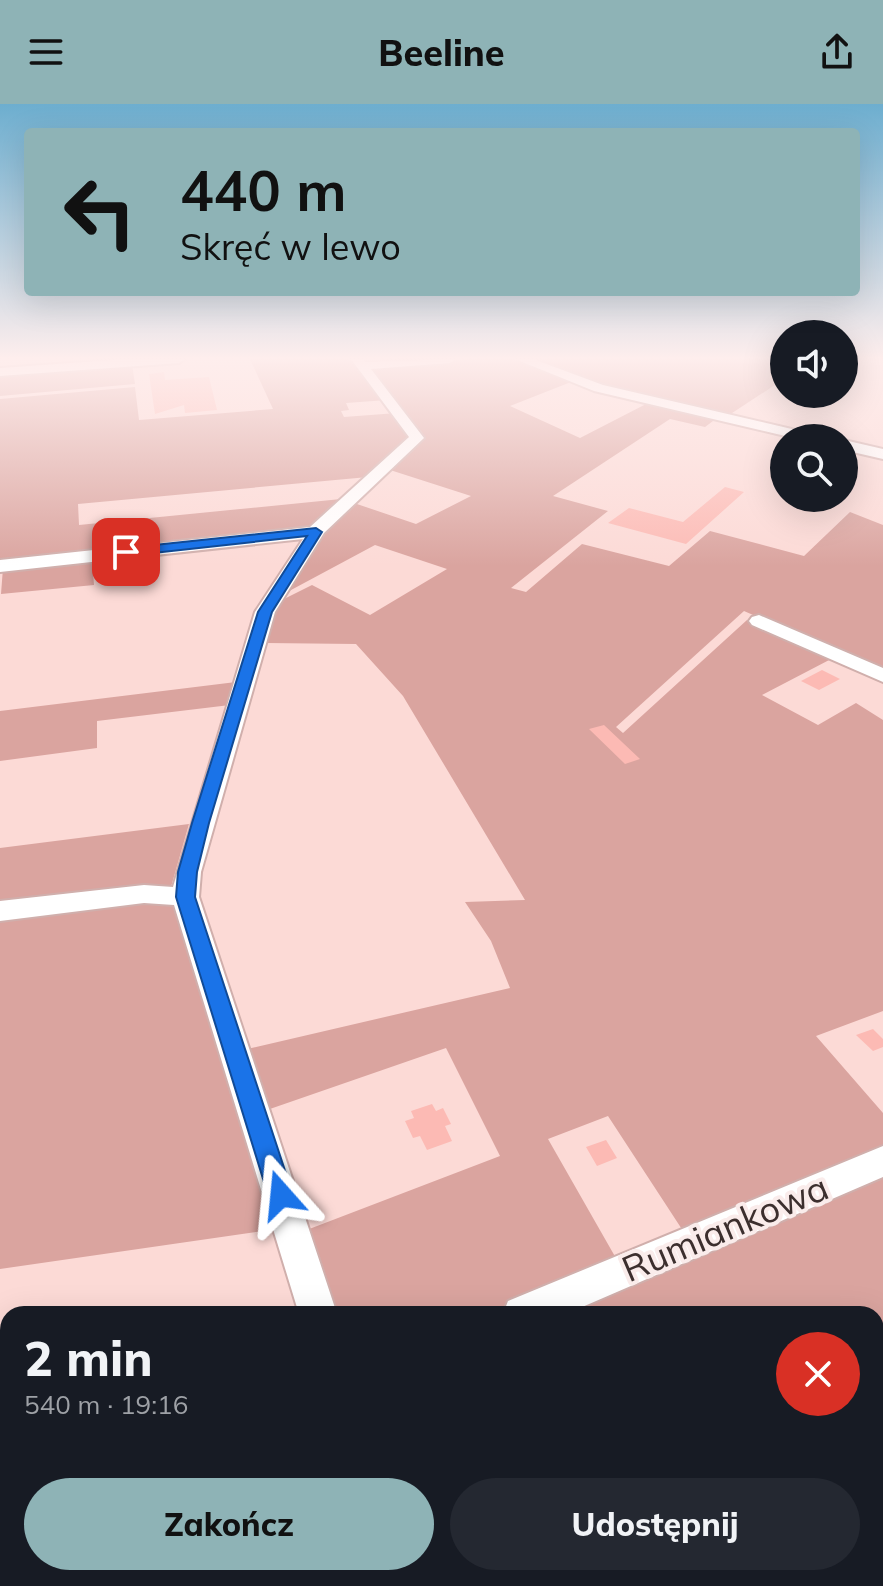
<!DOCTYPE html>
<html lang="pl">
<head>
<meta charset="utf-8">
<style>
  :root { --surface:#171b24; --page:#242831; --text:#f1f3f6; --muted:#9ea1a6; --accent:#8eb3b6 }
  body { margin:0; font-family:Mulish,sans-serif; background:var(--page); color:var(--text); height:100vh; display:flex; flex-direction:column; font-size:30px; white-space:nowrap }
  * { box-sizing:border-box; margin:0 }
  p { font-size:26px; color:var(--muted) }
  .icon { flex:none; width:44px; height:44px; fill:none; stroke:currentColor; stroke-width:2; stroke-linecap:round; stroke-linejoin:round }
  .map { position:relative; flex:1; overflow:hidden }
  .panel { position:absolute; left:0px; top:1202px; width:884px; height:280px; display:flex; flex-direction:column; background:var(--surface); border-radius:24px 24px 0 0; box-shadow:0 8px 32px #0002 }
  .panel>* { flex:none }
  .guide { position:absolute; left:24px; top:24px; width:836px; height:168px; border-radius:8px; box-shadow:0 8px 32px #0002; background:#8eb3b6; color:#111; overflow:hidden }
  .controls { position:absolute; left:770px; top:216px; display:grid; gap:16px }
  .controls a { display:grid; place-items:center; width:88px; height:88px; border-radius:50%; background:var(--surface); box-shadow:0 8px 32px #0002; font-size:40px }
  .pin { position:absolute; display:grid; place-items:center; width:68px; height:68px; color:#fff; margin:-34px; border-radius:16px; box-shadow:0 4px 12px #0006 }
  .me { position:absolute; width:88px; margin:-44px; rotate:342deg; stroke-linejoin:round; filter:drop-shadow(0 0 6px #0008) }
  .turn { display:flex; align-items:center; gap:28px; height:168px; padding:0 24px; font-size:36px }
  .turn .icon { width:104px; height:104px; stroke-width:2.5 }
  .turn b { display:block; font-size:56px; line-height:68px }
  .round { display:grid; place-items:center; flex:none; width:84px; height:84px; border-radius:42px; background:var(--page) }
  .headline { display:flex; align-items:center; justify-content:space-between; height:136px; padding:0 24px }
  h1 { font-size:48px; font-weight:800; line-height:60px }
  .action { display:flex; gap:16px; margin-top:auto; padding:16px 24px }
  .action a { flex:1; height:92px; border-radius:48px; background:var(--accent); color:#111; font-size:32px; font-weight:800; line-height:92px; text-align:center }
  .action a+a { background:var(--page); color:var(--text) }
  header { display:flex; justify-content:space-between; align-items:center; height:104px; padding:0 24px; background:var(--accent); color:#111; font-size:36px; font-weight:800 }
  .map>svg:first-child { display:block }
  .green { fill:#daa49f }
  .building { fill:#fcbab4 }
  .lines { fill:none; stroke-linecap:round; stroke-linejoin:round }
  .minor-casing { stroke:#d0afac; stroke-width:4 }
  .minor { fill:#fff; fill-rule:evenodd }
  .route { fill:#1a73e8; stroke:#114b97; stroke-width:2 }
  .labels { text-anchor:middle; stroke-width:8; stroke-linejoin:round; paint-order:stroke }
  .near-street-label { font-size:36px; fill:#3c2f2e; stroke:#faeceb }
</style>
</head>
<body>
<header><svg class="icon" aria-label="menu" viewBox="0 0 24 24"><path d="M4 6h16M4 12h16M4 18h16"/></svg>Beeline<svg class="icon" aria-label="share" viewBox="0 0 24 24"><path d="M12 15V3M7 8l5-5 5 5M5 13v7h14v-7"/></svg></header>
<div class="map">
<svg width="883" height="1482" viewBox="0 0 883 1482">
  <rect width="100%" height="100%" fill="#fcdad6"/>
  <path class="green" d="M250,255h104l33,41 -41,3 3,7 -8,1 3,6 53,-4 17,22 -46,42 -290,27 1,21 262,-26 -28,31 -313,32v-163l135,-12 4,33 134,-11z
    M468,255h44l59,23 -61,24 70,32 68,-35 69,15 -12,9 -35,-8 -117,77 55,15 -97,77 15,4 56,-48 87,22 41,-35 94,25 46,-44 33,13v147l-139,-61 -128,116 7,6 124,-113 86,38 -71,37 56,30 38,-22 27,17v291l-67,25 67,77v40l-196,84 -79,-121 -60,23 73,128 -112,47h-177l-28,-83 196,-75 -54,-108 -179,62 -20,-61 263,-61 -19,-47 -26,-39 60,-2 -122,-204 -47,-52 -90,-1 8,-39 38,-19 58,30 77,-46 -72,-24 -97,52 51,-74 22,-21 65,22 55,-28 -84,-27 36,-35 -53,-67z
    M528,255h256v20l-58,38 -126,-31z
    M132,260l3,20 -135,12v-22z
    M92,455l2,26 -93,9 2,-26z
    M236,578l-6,23 -133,16v27l-97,13v-50z
    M189,720l-18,63 -9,5 -162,15v-59z
    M176,795l100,330 -276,40v-352z
    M883,1063v284l-7,3v-140h-334z
    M8,1361v113h369l2,8h-379v-120z
    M411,1474h224l-15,8h-207z"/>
  <path class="building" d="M164,268l1,8 44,-3 8,33 -32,3 -1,-8 -29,9 -6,-40z
    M725,383l19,5 -58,52 -78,-21 21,-15 54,14z
    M822,566l18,9 -21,11 -18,-9z
    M604,621l36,34 -15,5 -36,-35z
    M873,925l10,10v8l-10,4 -17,-16z
    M432,1000l4,7 7,-3 8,16 -6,2 7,15 -25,9 -7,-14 -7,2 -8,-17 9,-3 -3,-7z
    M606,1036l11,18 -20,8 -11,-19z"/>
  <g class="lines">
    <defs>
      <path id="minor" d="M127,255h58l-6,4 -179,13v-8z
        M351,255h12l3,3 90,-3 -6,4 -79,6 53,69 -100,95 -49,79 -74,260 -2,25 138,417h-38l-125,-409 -30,-2 -144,18v-20l144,-16 29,2 82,-275 48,-73 -303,33v-12l310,-33 99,-90z
        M515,255h18l70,26 210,49 7,4h-26l-200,-47z
        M844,336l39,9v10l-39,-9z
        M759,511l124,53v14l-131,-57 -3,-4 3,-4z
        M883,1042v31l-317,137h-63l5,-13z
        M375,1474h46l2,8h-46z"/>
    </defs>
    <use href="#minor" class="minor-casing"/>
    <use href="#minor" class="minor"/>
  </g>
  <linearGradient id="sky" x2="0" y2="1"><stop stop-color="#6daecf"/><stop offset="0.55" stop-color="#feeeed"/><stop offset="1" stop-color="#feeeed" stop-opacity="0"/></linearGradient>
  <rect width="883" height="462" fill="url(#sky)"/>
  <path class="route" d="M316,424l6,4 -50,80 -63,211 -12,49 -2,25 98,298 -3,7 -9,4 -9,-4 -4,-7 -92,-298 2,-25 14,-49 66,-211 49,-76 -181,20 -6,-4 6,-4z"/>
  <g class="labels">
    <g class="near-street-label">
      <text transform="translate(725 1124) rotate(-23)" y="13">Rumiankowa</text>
    </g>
  </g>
</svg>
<div class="controls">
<a><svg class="icon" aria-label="sound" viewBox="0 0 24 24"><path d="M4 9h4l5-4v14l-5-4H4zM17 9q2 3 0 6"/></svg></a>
<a><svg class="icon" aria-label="search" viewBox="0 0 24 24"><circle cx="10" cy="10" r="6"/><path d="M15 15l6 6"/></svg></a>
</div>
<div class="pin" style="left:126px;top:448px;background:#d93025"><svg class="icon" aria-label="arrive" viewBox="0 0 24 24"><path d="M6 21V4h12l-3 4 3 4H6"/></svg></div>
<svg class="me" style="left:281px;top:1091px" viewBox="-20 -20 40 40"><path d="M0-17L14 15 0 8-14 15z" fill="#1a73e8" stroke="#fff" stroke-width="4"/></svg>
<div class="guide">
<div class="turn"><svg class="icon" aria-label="left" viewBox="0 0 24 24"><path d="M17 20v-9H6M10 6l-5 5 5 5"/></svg><div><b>440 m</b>Skręć w lewo</div></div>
</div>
<section class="panel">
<div class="headline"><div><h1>2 min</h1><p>540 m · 19:16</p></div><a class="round" style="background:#d93025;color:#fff"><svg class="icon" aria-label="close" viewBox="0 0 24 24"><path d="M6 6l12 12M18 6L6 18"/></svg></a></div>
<div class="action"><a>Zakończ</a><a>Udostępnij</a></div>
</section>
</div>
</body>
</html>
